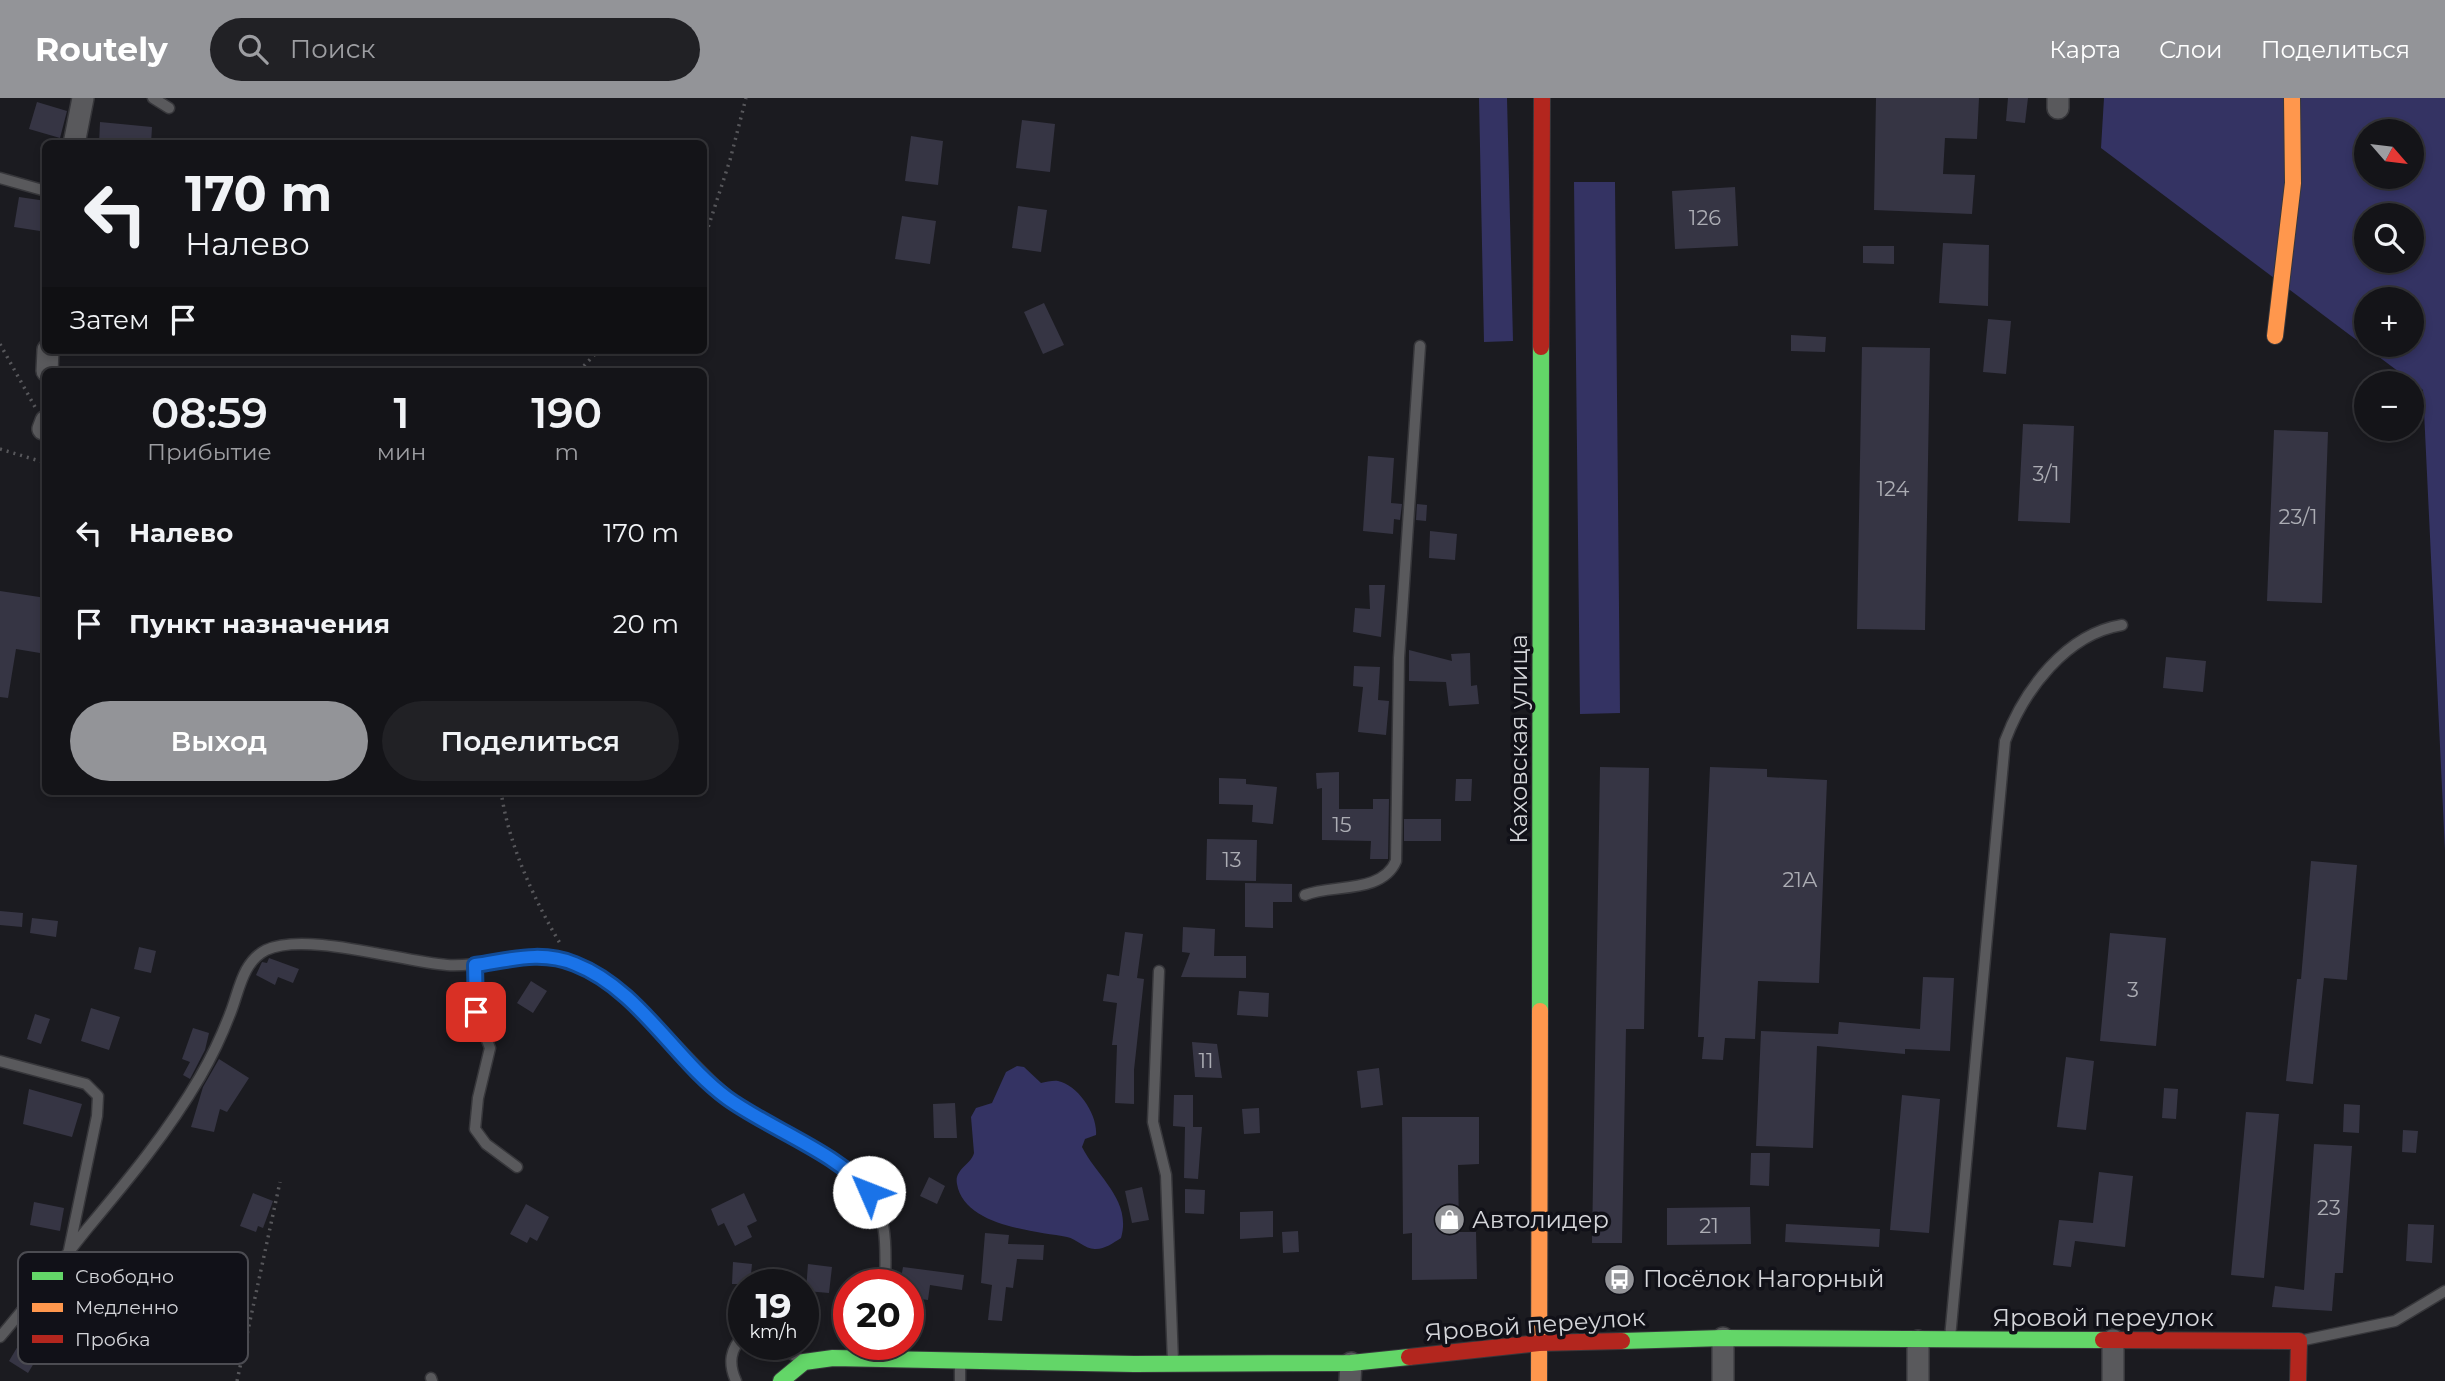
<!DOCTYPE html>
<html lang="ru">
<head>
<meta charset="utf-8">
<style>
  :root { --surface:#141418; --page:#212125; --text:#f1f3f6; --muted:#9d9ea2; --line:#333337; --accent:#939498 }
  body { margin:0; font-family:Montserrat,sans-serif; background:var(--page); color:var(--text); height:100vh; display:flex; flex-direction:column; font-size:26px; white-space:nowrap }
  * { box-sizing:border-box; margin:0 }
  p { font-size:23px; color:var(--muted) }
  .icon { flex:none; width:38px; height:38px; fill:none; stroke:currentColor; stroke-width:2; stroke-linecap:round; stroke-linejoin:round }
  .map { position:relative; flex:1; overflow:hidden }
  .drawer { position:absolute; left:42px; top:270px; width:665px; height:427px; display:flex; flex-direction:column; background:var(--surface); border-radius:10px; box-shadow:0 4px 10px #0003,0 0 0 2px var(--line) }
  .drawer>* { flex:none }
  .guide { position:absolute; left:42px; top:42px; width:665px; height:214px; border-radius:10px; box-shadow:0 4px 10px #0003,0 0 0 2px var(--line); background:#141418; color:var(--text); overflow:hidden }
  .needle { width:46px; rotate:118deg }
  .tools { position:absolute; left:2354px; top:21px; display:grid; gap:14px }
  .tools a { display:grid; place-items:center; width:70px; height:70px; border-radius:50%; background:var(--surface); box-shadow:0 4px 10px #0003,0 0 0 2px var(--line); font-size:35px }
  .speed { position:absolute; left:728px; top:1171px; display:flex; gap:14px; font-size:35px; font-weight:700; text-align:center }
  .speed>* { display:grid; place-content:center; width:91px; height:91px; border-radius:50%; background:var(--surface); box-shadow:0 4px 10px #0003,0 0 0 2px var(--line); line-height:1 }
  .speed small { font-size:18px; font-weight:400 }
  .speed .limit { border:10px solid #d22; background:#fff; color:#111 }
  .pin { position:absolute; display:grid; place-items:center; width:60px; height:60px; color:#fff; margin:-30px; border-radius:14px; box-shadow:0 4px 10px #0006 }
  .me { position:absolute; width:77px; margin:-38px; rotate:314deg; stroke-linejoin:round; filter:drop-shadow(0 0 5px #0008) }
  .turn { display:flex; align-items:center; gap:24px; height:147px; padding:0 28px; font-size:32px }
  .turn .icon { width:91px; height:91px; stroke-width:2.5 }
  .turn b { display:block; font-size:49px; line-height:60px }
  .then { display:flex; align-items:center; height:66px; padding:0 28px; background:#0003; gap:14px; font-size:26px }
  .eta { display:flex; justify-content:space-evenly; align-items:center; height:119px; text-align:center }
  .eta b { font-size:42px; font-weight:600; line-height:49px }
  .action { display:flex; gap:14px; margin-top:auto; padding:14px 28px }
  .action a { flex:1; height:80px; border-radius:42px; background:var(--accent); color:#fff; font-size:28px; font-weight:600; line-height:80px; text-align:center }
  .action a+a { background:var(--page); color:var(--text) }
  ul { padding:0; list-style:none }
  li { display:flex; align-items:center; gap:21px; height:91px; padding:0 28px }
  li div { flex:1 }
  li b { display:block; font-size:26px }
  li em { font-style:normal }
  header { display:flex; align-items:center; gap:42px; box-sizing:border-box; height:98px; padding:0 35px; background:var(--accent); color:#fff }
  header strong { font-size:33px }
  nav { display:flex; gap:38px; margin-inline-start:auto; font-size:24px }
  .search { width:490px; height:63px; background:var(--page); display:flex; align-items:center; gap:18px; box-sizing:border-box; padding:0 24px; border-radius:38px; color:var(--muted); font-size:26px }
  .map>svg:first-child { display:block }
  .green { fill:#343363; fill-rule:evenodd }
  .building { fill:#363544 }
  .lines { fill:none; stroke-linecap:round; stroke-linejoin:round }
  .lane-casing { stroke:#37373b; stroke-width:13 }
  .street-casing { stroke:#37373b; stroke-width:24 }
  .fast-casing { stroke:#37373b; stroke-width:18 }
  .slow-casing { stroke:#37373b; stroke-width:18 }
  .jam-casing { stroke:#37373b; stroke-width:18 }
  .path { stroke:#57575b; stroke-width:3.5; stroke-dasharray:2 5; stroke-linecap:butt }
  .lane { stroke:#59595c; stroke-width:10 }
  .street { stroke:#59595c; stroke-width:21 }
  .fast { stroke:#63d668; stroke-width:16 }
  .slow { stroke:#ff974d; stroke-width:16 }
  .jam { stroke:#b3261e; stroke-width:16 }
  .route-casing { stroke:#114b97; stroke-width:18 }
  .route { stroke:#1a73e8; stroke-width:12 }
  .labels { text-anchor:middle; stroke-width:7; stroke-linejoin:round; paint-order:stroke }
  .number-label { font-size:21px; fill:#acadb4 }
  .street-label { font-size:24px; fill:#d4d5d9; stroke:#111118 }
  .poi-label { font-size:24px; fill:#d4d5d9; stroke:#111118; text-anchor:start }
  .key { fill:#111118; stroke:#4c4c52; stroke-width:2 }
  .key-label { font-size:19px; fill:#d4d5d9 }
</style>
</head>
<body>
<header>
<strong>Routely</strong>
<div class="search"><svg class="icon" aria-label="search" viewBox="0 0 24 24"><circle cx="10" cy="10" r="6"/><path d="M15 15l6 6"/></svg>Поиск</div>
<nav><a>Карта</a><a>Слои</a><a>Поделиться</a></nav>
</header>
<div class="map">
<svg width="2445" height="1283" viewBox="0 0 2445 1283">
  <rect width="100%" height="100%" fill="#1b1b20"/>
  <path class="green" d="M1479,0h28l6,243 -29,1z
    M2104,0h341v753l-22,-461 -322,-242zM2366,33h46v46h-46zM2366,117h46v46h-46zM2366,201h46v46h-46z
    M1574,84h41l5,531 -40,1z
    M1017,968l7,1 17,16c5,-1 13,-3 17,-2 20,4 40,34 38,54l-11,4 -3,8c15,30 50,53 39,91 -8,5 -16,11 -25,11 -10,1 -19,-10 -29,-12 -33,-6 -103,-11 -110,-53 -3,-15 14,-19 17,-31l-3,-36 5,-9 16,-5 14,-31z"/>
  <path class="building" d="M1876,0h103l-2,41 -32,-1 -2,36 32,1 -3,39 -98,-4z
    M2008,0h20l-3,25 -19,-2z
    M37,4l30,9 -7,27 -31,-9z
    M1022,22l33,4 -5,48 -34,-4z
    M100,24l52,5 -1,17h-52z
    M911,38l32,5 -5,44 -33,-4z
    M1735,89l3,59 -63,3 -3,-58z
    M19,99l27,4 -6,30 -26,-4z
    M1018,108l29,4 -6,42 -29,-4z
    M902,118l34,5 -6,43 -35,-5z
    M1943,145l46,2 -1,61 -49,-3z
    M1863,148h31v18l-31,-1z
    M1044,205l20,42 -21,9 -19,-42z
    M1988,221l23,2 -5,53 -23,-2z
    M1791,237l35,2 -1,15 -34,-1z
    M1862,249l68,1 -5,282 -68,-1z
    M2023,326l51,2 -4,97 -52,-2z
    M2274,332l54,2 -6,171 -55,-2z
    M1368,358l26,2 -3,45 11,1 -2,16 -6,-1 -1,15 -30,-3z
    M1417,406l10,1 -1,16 -10,-1z
    M1430,433l27,3 -2,26 -26,-2z
    M1369,487h16l-4,52 -28,-5 2,-24 15,1z
    M0,493l46,7v56l-30,-5 -8,49 -8,-1z
    M1409,552l43,11 -1,-7 19,-1 1,33 6,-1 2,19 -30,2 -3,-24 -37,-1z
    M2166,559l40,4 -3,31 -40,-4z
    M1354,568l26,1 -2,33 11,1 -3,34 -28,-3 5,-45 -10,-1z
    M1600,669l49,1 -5,261h-18l-4,214h-30z
    M1710,669l57,2v8l60,3 -8,203 -61,-2 -3,58 -30,-1 -2,22 -21,-1 2,-22h-6z
    M1339,674v37h34v-10h16l-1,60h-18l1,-18 -49,-1v-52l-5,1 -1,-16z
    M1219,680l27,1v5l31,3 -4,37 -21,-2 1,-17 -34,-1z
    M1456,681h16l-1,22h-16z
    M1404,721h37v22h-37z
    M1207,741l50,1 -1,41 -50,-1z
    M2311,763l46,4 -10,115 -23,-2 -11,106 -27,-3 11,-102h4z
    M1245,785l47,1v18h-19v26l-28,-1z
    M0,813l23,2 -1,14 -22,-2z
    M32,820l26,3 -2,16 -26,-4z
    M1183,829l32,2 -1,27h32v22l-65,-1 9,-24 -8,-1z
    M1125,834l18,2 -6,44 7,1 -10,91v34l-19,-1 2,-58h-5l5,-42 -14,-2 4,-27 12,2z
    M2110,835l56,5 -10,108 -56,-5z
    M139,849l17,4 -5,22 -17,-4z
    M269,860l30,11 -6,14 -15,-6 -3,8 -19,-10 6,-13 5,1z
    M1923,879l31,1 -4,73 -45,-2v5l-88,-8 -4,102 -57,-2 5,-115 77,3 1,-12 81,7z
    M531,883l16,10 -14,22 -16,-10z
    M1239,893l30,2 -1,24 -31,-2z
    M91,910l29,9 -11,33 -28,-9z
    M35,916l15,5 -9,25 -14,-5z
    M193,930l16,5 -4,17 -15,29 -7,-4 7,-13 -8,-3z
    M1192,944l25,2 5,34 -27,-1z
    M2066,959l28,4 -8,69 -29,-3z
    M219,961l30,19 -22,34 -7,-3 -6,23 -23,-5 12,-40z
    M1379,970l4,37 -22,3 -4,-37z
    M2164,990l14,1 -2,30 -14,-1z
    M29,991l53,15 -10,33 -49,-13z
    M1174,997h19v32h9l-4,52 -14,-1 1,-51 -12,-1z
    M1902,997l38,4 -11,134 -39,-3z
    M955,1005l2,35h-23l-1,-34z
    M2344,1006l16,1 -1,28 -16,-1z
    M1259,1010l1,25 -16,1 -2,-25z
    M2246,1014l33,2 -15,164 -33,-3z
    M1402,1019h77v47l-21,1 1,67h17l1,47 -65,1v-47l-9,1z
    M2403,1032l15,1 -2,22 -14,-1z
    M2314,1046l38,2 -9,127h-8l-3,38 -60,-4 3,-21 29,4z
    M1751,1055h19l-1,33 -19,-1z
    M2099,1074l34,4 -8,71 -50,-6 -4,26 -18,-2 6,-45 34,3z
    M929,1079l16,9 -8,18 -17,-8z
    M1142,1089l7,33 -17,3 -7,-32z
    M1185,1091l20,1 -1,24 -19,-1z
    M253,1095l20,8 -10,27 -5,-2 -2,6 -16,-6z
    M744,1095l13,28 -10,5 5,11 -17,9 -11,-23 -6,3 -7,-17z
    M34,1104l30,6 -4,23 -30,-6z
    M526,1106l23,13 -12,24 -7,-4 -3,6 -17,-9z
    M1750,1109l1,37 -84,1v-37z
    M1273,1113v26l-33,2v-27z
    M1786,1126l94,5 -1,18 -94,-5z
    M2408,1126l26,1 -2,38 -26,-2z
    M1298,1133l1,21 -16,1 -1,-21z
    M985,1135l24,2 -1,9 36,1 -1,15 -26,-1 -4,29 -7,-1 -4,34 -14,-1 4,-35 -11,-2z
    M733,1164l19,2 -2,20h-18z
    M808,1166l24,3 -3,26 -23,-2z
    M903,1169l61,8 -2,15 -32,-5 -2,15 -20,-3v-13h-8z
    M31,1226l20,11 -23,38 -19,-12z"/>
  <g class="lines">
    <defs>
      <path id="lane" d="M153,0l16,10
        M0,80l46,13
        M1305,797c27,-11 77,-1 91,-34l3,-203 21,-312
        M475,867l1,47 14,36 -12,50 -3,31 11,15 31,23
        M1159,873l-6,151 13,53 7,187
        M0,963l86,23 12,12 -1,20 -28,134
        M0,1239c30,-35 58,-72 87,-108 41,-49 81,-97 113,-152 11,-19 22,-42 30,-63 9,-22 12,-52 36,-64 39,-19 136,12 181,15 45,3 87,-20 131,0 73,33 116,117 187,158 29,17 76,36 97,60 27,31 24,64 23,101
        M1950,1240l55,-597c19,-51 61,-107 117,-116
        M2299,1243l96,-20 50,-30
        M778,1246l24,17
        M960,1264v19
        M431,1280l1,3
        M736,1283c-8,-18 -6,-32 8,-46"/>
      <path id="street" d="M2058,10v-10
        M74,46l9,-46
        M47,273l1,-21
        M43,331l3,-8
        M1723,1240v43
        M1918,1243v40
        M1350,1283l1,-18
        M2113,1283v-41"/>
      <path id="fast" d="M1540,913l1,-664
        M1622,1243l101,-3 380,2
        M781,1283l23,-19 29,-4 301,6 217,-1 58,-6"/>
      <path id="slow" d="M2275,238l18,-153 -1,-85
        M1539,1283l1,-370"/>
      <path id="jam" d="M1541,249l1,-249
        M2103,1242l196,1 -1,40
        M1409,1259l130,-14 83,-2"/>
    </defs>
    <use href="#lane" class="lane-casing"/>
    <use href="#street" class="street-casing"/>
    <use href="#fast" class="fast-casing"/>
    <use href="#slow" class="slow-casing"/>
    <use href="#jam" class="jam-casing"/>
    <path class="path" d="M704,142l26,-80 16,-62
      M0,246l35,63
      M579,273l20,-21
      M0,351l46,14
      M501,693c7,52 33,109 60,154
      M237,1283l43,-199"/>
    <use href="#lane" class="lane"/>
    <use href="#street" class="street"/>
    <use href="#fast" class="fast"/>
    <use href="#slow" class="slow"/>
    <use href="#jam" class="jam"/>
  </g>
  <g class="lines">
    <defs>
      <path id="route" d="M476,914l-1,-47c35,-5 66,-15 100,-1 64,25 99,95 152,134 41,30 113,56 142,94"/>
    </defs>
    <use href="#route" class="route-casing"/>
    <use href="#route" class="route"/>
  </g>
  <defs>
    <symbol id="shop-disc" viewBox="-11 -11 22 22"><circle r="9.5" fill="#939498" stroke="#111118"/><path d="M-5-2.5h2.3a2.7 3.5 0 0 1 5.4 0H5L5.5 6h-11ZM-1.5-2.5h3a1.5 2.3 0 0 0-3 0Z" fill="#fff"/></symbol>
    <symbol id="bus-disc" viewBox="-11 -11 22 22"><circle r="9.5" fill="#939498" stroke="#111118"/><path d="M-5-6H5V4H4V6H2V4H-2V6H-4V4H-5ZM-3.5-4V0h7V-4ZM-3.5 1.2v1.5H-2V1.2ZM2 1.2v1.5H3.5V1.2Z" fill="#fff"/></symbol>
  </defs>
  <g fill-rule="evenodd">
    <use href="#shop-disc" x="1432" y="1104" width="35" height="35"/>
    <use href="#bus-disc" x="1602" y="1164" width="35" height="35"/>
  </g>
  <g class="labels">
    <g class="number-label">
      <text x="1705" y="127">126</text>
      <text x="2046" y="383">3/1</text>
      <text x="1893" y="398">124</text>
      <text x="2298" y="426">23/1</text>
      <text x="1342" y="734">15</text>
      <text x="1232" y="769">13</text>
      <text x="1800" y="789">21А</text>
      <text x="2133" y="899">3</text>
      <text x="1206" y="970">11</text>
      <text x="2329" y="1117">23</text>
      <text x="1709" y="1135">21</text>
    </g>
    <g class="street-label">
      <text transform="translate(1519 641) rotate(-90)" y="8">Каховская улица</text>
      <text x="2103" y="1228">Яровой переулок</text>
      <text transform="translate(1535 1227) rotate(-4)" y="8">Яровой переулок</text>
    </g>
    <g class="poi-label">
      <text x="1472" y="1130">Автолидер</text>
      <text x="1643" y="1189">Посёлок Нагорный</text>
    </g>
  </g>
  <rect x="18" y="1154" width="230" height="112" rx="10" class="key"/>
  <rect x="32" y="1174" width="31" height="8" fill="#63d668"/>
  <rect x="32" y="1205" width="31" height="9" fill="#ff974d"/>
  <rect x="32" y="1237" width="31" height="8" fill="#b3261e"/>
  <g class="key-label">
    <text x="75" y="1185">Свободно</text>
    <text x="75" y="1216">Медленно</text>
    <text x="75" y="1248">Пробка</text>
  </g>
</svg>
<div class="tools">
<a><svg class="needle" viewBox="-14 -14 28 28"><path d="M0-13l5 13h-10z" fill="#e53935"/><path d="M0 13l5-13h-10z" fill="#9d9ea2"/></svg></a>
<a><svg class="icon" aria-label="search" viewBox="0 0 24 24"><circle cx="10" cy="10" r="6"/><path d="M15 15l6 6"/></svg></a>
<a>+</a>
<a>−</a>
</div>
<div class="speed"><div>19<small>km/h</small></div><div class="limit">20</div></div>
<div class="pin" style="left:476px;top:914px;background:#d93025"><svg class="icon" aria-label="arrive" viewBox="0 0 24 24"><path d="M6 21V4h12l-3 4 3 4H6"/></svg></div>
<svg class="me" style="left:869px;top:1094px" viewBox="-20 -20 40 40"><circle r="19" fill="#fff"/><path d="M0-13L10 11 0 6-10 11z" fill="#1a73e8"/></svg>
<div class="guide">
<div class="turn"><svg class="icon" aria-label="left" viewBox="0 0 24 24"><path d="M17 20v-9H6M10 6l-5 5 5 5"/></svg><div><b>170 m</b>Налево</div></div>
<div class="then">Затем<svg class="icon" aria-label="arrive" viewBox="0 0 24 24"><path d="M6 21V4h12l-3 4 3 4H6"/></svg></div>
</div>
<section class="drawer">
<div class="eta">
<div><b>08:59</b><p>Прибытие</p></div>
<div><b>1</b><p>мин</p></div>
<div><b>190</b><p>m</p></div>
</div>
<ul>
<li><svg class="icon" aria-label="left" viewBox="0 0 24 24"><path d="M17 20v-9H6M10 6l-5 5 5 5"/></svg><div><b>Налево</b></div><em>170 m</em></li>
<li><svg class="icon" aria-label="arrive" viewBox="0 0 24 24"><path d="M6 21V4h12l-3 4 3 4H6"/></svg><div><b>Пункт назначения</b></div><em>20 m</em></li>
</ul>
<div class="action"><a>Выход</a><a>Поделиться</a></div>
</section>
</div>
</body>
</html>
